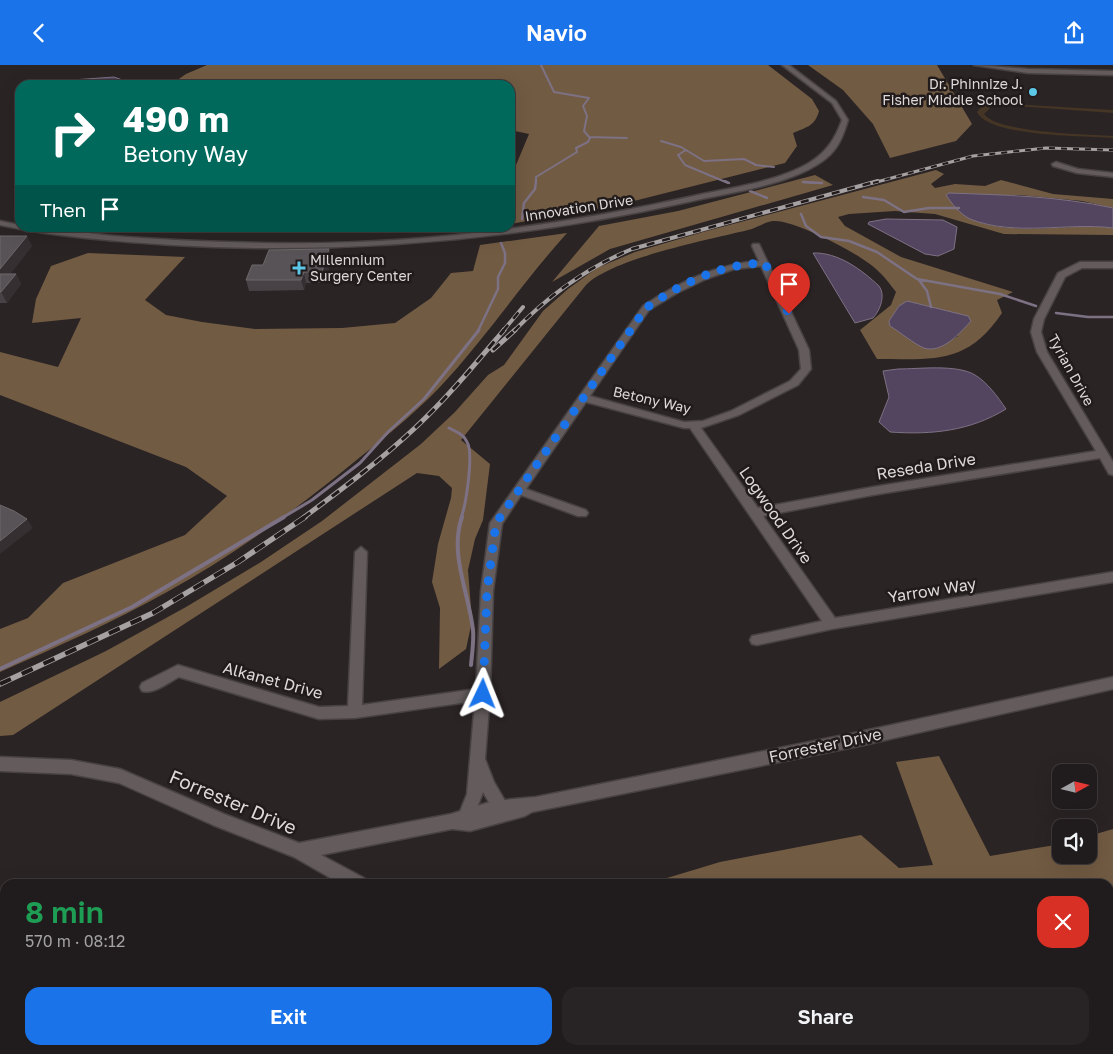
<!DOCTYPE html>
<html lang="en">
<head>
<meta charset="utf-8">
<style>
  :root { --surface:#201b1c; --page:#282425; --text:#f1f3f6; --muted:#a2a1a3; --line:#3d393b; --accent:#1a73e8 }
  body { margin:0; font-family:"Golos Text",sans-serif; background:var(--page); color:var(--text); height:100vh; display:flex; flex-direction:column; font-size:19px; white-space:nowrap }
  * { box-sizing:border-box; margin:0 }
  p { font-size:16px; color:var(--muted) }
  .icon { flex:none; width:28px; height:28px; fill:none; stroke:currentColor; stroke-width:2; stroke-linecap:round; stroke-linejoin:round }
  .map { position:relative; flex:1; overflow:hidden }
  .details { position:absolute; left:0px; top:814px; width:1114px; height:176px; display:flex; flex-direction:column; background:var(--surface); border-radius:15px 15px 0 0; box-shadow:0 5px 20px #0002,0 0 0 1px var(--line) }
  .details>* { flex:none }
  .banner { position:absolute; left:15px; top:15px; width:500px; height:152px; border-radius:15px; box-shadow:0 5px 20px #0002,0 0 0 1px var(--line); background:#00695c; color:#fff; overflow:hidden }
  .needle { width:32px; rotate:82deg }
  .controls { position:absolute; left:1052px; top:699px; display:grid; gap:10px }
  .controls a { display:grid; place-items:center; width:45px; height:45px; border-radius:10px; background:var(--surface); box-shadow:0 5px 20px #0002,0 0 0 1px var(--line); font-size:25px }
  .pin { position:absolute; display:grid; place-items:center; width:42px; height:42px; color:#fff; margin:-51px -21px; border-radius:50% 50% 50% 0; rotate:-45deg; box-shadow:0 0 5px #0007 }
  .pin .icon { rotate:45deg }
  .me { position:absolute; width:55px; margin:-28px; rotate:2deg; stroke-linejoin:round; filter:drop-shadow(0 0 4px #0008) }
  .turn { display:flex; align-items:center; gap:18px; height:105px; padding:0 25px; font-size:22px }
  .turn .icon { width:65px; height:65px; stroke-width:2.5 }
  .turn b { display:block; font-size:35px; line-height:42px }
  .then { display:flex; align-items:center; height:48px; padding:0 25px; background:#0003; gap:10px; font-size:19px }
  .round { display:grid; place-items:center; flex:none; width:52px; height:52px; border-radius:15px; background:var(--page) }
  .headline { display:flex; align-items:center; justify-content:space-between; height:85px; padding:0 25px }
  h1 { font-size:30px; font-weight:600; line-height:38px; color:#1e9e55 }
  .button { display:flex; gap:10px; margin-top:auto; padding:10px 25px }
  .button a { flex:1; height:58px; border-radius:15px; background:var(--accent); color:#fff; font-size:20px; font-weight:600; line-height:58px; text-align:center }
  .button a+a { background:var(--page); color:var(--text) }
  header { display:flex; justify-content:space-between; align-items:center; height:65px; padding:0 25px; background:var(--accent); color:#fff; font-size:22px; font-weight:600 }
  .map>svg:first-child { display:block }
  .green { fill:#453524 }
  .forest { fill:#725b43; fill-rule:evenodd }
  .water { fill:#53445f; stroke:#7d7184 }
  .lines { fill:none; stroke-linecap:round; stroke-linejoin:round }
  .stream-far3 { stroke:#7d7184; stroke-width:2 }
  .stream-far2 { stroke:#7d7184; stroke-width:2.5 }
  .stream-far1 { stroke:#7d7184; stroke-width:3 }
  .stream { stroke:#7d7184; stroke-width:4 }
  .minor-casing { stroke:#484243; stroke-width:3 }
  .tertiary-casing { stroke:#484243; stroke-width:3 }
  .minor { fill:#635b5c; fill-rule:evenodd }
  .tertiary { fill:#635b5c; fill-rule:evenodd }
  .rail-far3-casing { stroke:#a6a1a2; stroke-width:3 }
  .rail-far2-casing { stroke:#a6a1a2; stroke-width:4 }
  .rail-far1-casing { stroke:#a6a1a2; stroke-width:5 }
  .rail-casing { stroke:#a6a1a2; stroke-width:5.5 }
  .rail-far3 { stroke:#211b1c; stroke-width:2; stroke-dasharray:6; stroke-linecap:butt }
  .rail-far2 { stroke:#211b1c; stroke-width:2.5; stroke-dasharray:8; stroke-linecap:butt }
  .rail-far1 { stroke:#211b1c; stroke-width:3; stroke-dasharray:9; stroke-linecap:butt }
  .rail { stroke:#211b1c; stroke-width:4; stroke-dasharray:12; stroke-linecap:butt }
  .wall { fill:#484246 }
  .shaded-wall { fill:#362f32 }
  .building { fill:#585356; stroke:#6d686b }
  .route { stroke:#1a73e8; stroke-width:9; stroke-dasharray:0 16.2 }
  .poi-dot { fill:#5dc7e8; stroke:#211b1c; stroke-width:2 }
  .labels { text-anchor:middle; stroke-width:5; stroke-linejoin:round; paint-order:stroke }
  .far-poi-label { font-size:14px; fill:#dedada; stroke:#211b1c; text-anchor:end }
  .far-street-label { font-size:14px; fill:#dedada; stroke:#211b1c }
  .street-label { font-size:16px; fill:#dedada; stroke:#211b1c }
  .near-street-label { font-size:19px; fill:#dedada; stroke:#211b1c }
</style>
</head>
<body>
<header><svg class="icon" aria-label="back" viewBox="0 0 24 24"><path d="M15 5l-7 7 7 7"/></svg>Navio<svg class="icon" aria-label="share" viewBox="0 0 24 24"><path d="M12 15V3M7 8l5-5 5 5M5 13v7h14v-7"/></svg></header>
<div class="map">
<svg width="1113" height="989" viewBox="0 0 1113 989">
  <rect width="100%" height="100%" fill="#2b2425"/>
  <path class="green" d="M996,38l117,7v3l-110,-8 -12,2 -7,7c13,19 103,20 129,22v2c-26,-2 -125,-1 -136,-26l5,-6z"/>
  <path class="forest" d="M207,0h561l44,34 7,12c-4,15 -12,16 -26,22l4,13 -12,17 -171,43 -104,18v-54l6,-5 13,-31 -19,-4v-45h-340l16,-11z
    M808,0h129l35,59 -16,17 -66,17 -17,-34 -30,-34z
    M936,105l8,4 -13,10 4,4 20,-4 30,2 16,-6 52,14 60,5v9l-31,-7 -63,-6h-73c7,7 16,20 25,24 42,18 98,4 142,9v7l-109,-1 -69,-20 -40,-3 -46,3 -11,3 7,9 56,31 112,35 -16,8 5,13c-35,52 -68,46 -125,46l-17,-29 31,-25 5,-13c-6,-8 -13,-17 -20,-23 -16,-15 -82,-50 -103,-48 -8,1 -17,7 -25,9 -40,10 -135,28 -162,55l-125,155 29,24 -7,56 -8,19 -7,31 4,51 -6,28 -27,20 1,-61 -8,-26 6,-38 13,-46 1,-10 -13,-12 -22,-3 -404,262 -13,1v-34l106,-51 80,-44 75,-45 61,-41 99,-77 34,-32 33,-37 16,-10 39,-54 25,-22 29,-21 38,-16 68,-20zM899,241l59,30c-35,22 -36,8 -68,-10l-1,-5z
    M815,110l18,10 -223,64 -58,33 47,-56 79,-15z
    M567,168c-45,50 -82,106 -128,155 -28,29 -60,54 -91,79 -57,46 -117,90 -181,125 -54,30 -110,55 -167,80v-43l28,-11 35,-35 122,-48 42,-39 -41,-29 -186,-72v-43l58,15 23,-49 -49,5 4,-24 15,-33 37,-13 97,4 -40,43 21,15 36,7 53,7 87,-1 53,-5 36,-25 20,-25 22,-2 7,-26z
    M939,691l51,100 71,-12v11h28v-19l24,-7v121l-4,4v-70h-462l73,-22 141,-27 38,33 34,-3 -37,-103z"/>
  <path class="water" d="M114,12l17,6 20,2 -88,-1 9,-4z
    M949,128c55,2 109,3 164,15v20c-46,-6 -97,9 -143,-9 -10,-5 -18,-15 -24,-24z
    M886,154l57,1 14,7 -3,22 -16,7 -13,-2 -57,-30 1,-2z
    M813,188c25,-1 49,17 66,33 7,10 1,24 -6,32l-18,5z
    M907,236l61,15 3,5c-10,11 -29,33 -47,27 -10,-4 -24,-16 -34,-22l-1,-5 10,-15z
    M898,304c21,0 59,-5 77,6 12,7 23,22 31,34 -36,22 -74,26 -116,23l-11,-10 10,-25 -6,-26z"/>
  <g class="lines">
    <path class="stream-far3" d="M589,72l38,1
      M661,76l20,6 23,14 40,-2 12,6 18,2
      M686,85l-8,5 7,10 43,18
      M803,117l13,1
      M536,118v-6l41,-25 -1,-4 12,-6 2,-4 -6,-7 3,-15 -4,-10 6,-8 -35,-6 -13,-27"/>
    <path class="stream-far2" d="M725,116l4,2
      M803,117l19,1
      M750,126l17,7
      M863,132l21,3 20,12 25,-4h30
      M801,149l5,12 15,11 28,4 28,11 40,27 83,15 36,12
      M522,154l2,-16 11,-14 1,-8
      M919,215l8,11 4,16
      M1056,248l32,4h25
      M478,266l20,-42v-12l7,-14v-10l-4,-10"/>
    <path class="stream-far1" d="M449,363c7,4 15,6 18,14 7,11 -1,63 -6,76
      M282,453l30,-18 48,-37 28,-31 36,-33 55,-69"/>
    <path class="stream" d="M462,452c-13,37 7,76 11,113 1,11 -1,24 -2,35
      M0,604l132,-62 152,-90"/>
    <defs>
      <path id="minor" d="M782,0h7l47,36 12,19c-4,13 -8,25 -18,35 -32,30 -100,37 -142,47 -170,38 -343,53 -516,43 -58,-4 -116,-8 -172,-20v-4l20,4v2c32,0 62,6 94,9 50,4 100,6 150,7 146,3 292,-16 434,-48 36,-8 78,-13 111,-32 18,-11 26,-24 33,-43l-10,-17z
        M1056,97l22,7 35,4v4l-36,-4 -24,-7 -1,-2z
        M753,179h6l50,106 2,19 -13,16 -59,30 -38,13 57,80 115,-21 223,-36 -59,-99 -6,-20 3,-13 24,-46 22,-11h33v6h-31l-17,9 -21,42 -3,13 6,20 66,110v13l-4,-1 -9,-16 -227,37 -110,21 72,102 278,-46v10l-281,47 -75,16 -5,-1 -2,-4 2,-4 5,-1 65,-14 -132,-193h-6l-98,-26 -60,87 60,21 2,3 -2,3h-8l-57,-21 -19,29 -9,67 -3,103 -5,65 9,23 14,24 -2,5 -6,2 -6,-2 -11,-19 -10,27 -6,3 -6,-3 -2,-5 8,-20 8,-93 -120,17 -36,1 -140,-42c-10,5 -26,18 -37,14l-2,-4 2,-4 36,-18 141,42 29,-1 7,-154 6,-5 6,5 -5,153 114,-16 5,-98 9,-68 153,-217c35,-23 73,-42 116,-45l-7,-15zM761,201l38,84 2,19 -11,12 -59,30 -28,10 -19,1 -94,-26 59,-86 28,-17 29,-14 28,-10z"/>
      <path id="tertiary" d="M974,0l54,4 85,2v4l-85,-2z
        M1113,612v12l-254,57 -327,66 -7,4 -55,15 -18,-2 -131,26 43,23 2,6h-25l-47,-27 -81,-32 -94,-42 -48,-9 -71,-3v-14l71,3 49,9 104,45 75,29 152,-29 42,-13 43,-4 323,-65z
        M679,985h24l2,4h-24z"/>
    </defs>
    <use href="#minor" class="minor-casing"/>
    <use href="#tertiary" class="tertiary-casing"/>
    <use href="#minor" class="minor"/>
    <use href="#tertiary" class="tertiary"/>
    <defs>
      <path id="rail-far3" d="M873,118l100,-27 73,-8 67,2"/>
      <path id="rail-far2" d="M503,266l20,-24
        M514,266c35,-36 72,-63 118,-82l246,-68"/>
      <path id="rail-far1" d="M493,285l22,-20
        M303,453c39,-29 78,-58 113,-91 32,-30 60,-64 88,-97"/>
      <path id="rail" d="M0,619l153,-71 85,-51 67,-45"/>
    </defs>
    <use href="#rail-far3" class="rail-far3-casing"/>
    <use href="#rail-far2" class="rail-far2-casing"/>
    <use href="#rail-far1" class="rail-far1-casing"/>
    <use href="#rail" class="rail-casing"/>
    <use href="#rail-far3" class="rail-far3"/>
    <use href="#rail-far2" class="rail-far2"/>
    <use href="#rail-far1" class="rail-far1"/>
    <use href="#rail" class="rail"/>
  </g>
  <path class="wall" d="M0,171l32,10 -22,28h6l5,10 -14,19h-7z
    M332,195l-8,23h-18l-2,7 -55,1 -3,-11 17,-15z"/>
  <path class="shaded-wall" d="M27,171l5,10 -30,39 -2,-3v-13z
    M329,184l3,11 -8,23 -2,-11z
    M304,207l2,11 -2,7 -3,-10z
    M16,209l5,10 -14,19 -6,-11z
    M27,454l6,9 -33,26v-13z"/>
  <path class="building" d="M0,171h27l-27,33z
    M329,184l-7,23h-18l-3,8h-55l6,-15h11l6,-15z
    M0,209h16l-15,18h-1z
    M0,440l14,6 13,8 -27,22z"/>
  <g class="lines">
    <path class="route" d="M483,629l4,-103 9,-68 150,-215c36,-25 74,-44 119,-45l24,51"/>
  </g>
  <g class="poi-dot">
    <circle cx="1033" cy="27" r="5"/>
    <path d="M296.5 195.5h5v5h5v5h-5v5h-5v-5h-5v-5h5z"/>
  </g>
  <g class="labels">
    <g class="far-poi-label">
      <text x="1023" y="24">Dr. Phinnize J.<tspan x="1023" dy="16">Fisher Middle School</tspan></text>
      <text x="310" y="200" text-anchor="start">Millennium<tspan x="310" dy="16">Surgery Center</tspan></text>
    </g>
    <g class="far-street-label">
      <text transform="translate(579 143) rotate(-9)" y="5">Innovation Drive</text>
      <text transform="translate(1071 305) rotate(61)" y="5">Tyrian Drive</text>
      <text transform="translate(652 335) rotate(13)" y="5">Betony Way</text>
    </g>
    <g class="street-label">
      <text transform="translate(926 401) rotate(-9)" y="6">Reseda Drive</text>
      <text transform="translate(776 450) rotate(55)" y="6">Logwood Drive</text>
      <text transform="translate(932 525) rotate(-9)" y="6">Yarrow Way</text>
      <text transform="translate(273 615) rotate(15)" y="6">Alkanet Drive</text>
      <text transform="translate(825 680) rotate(-12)" y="6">Forrester Drive</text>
    </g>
    <g class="near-street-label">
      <text transform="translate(233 737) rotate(23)" y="7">Forrester Drive</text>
    </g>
  </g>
</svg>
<div class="controls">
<a><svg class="needle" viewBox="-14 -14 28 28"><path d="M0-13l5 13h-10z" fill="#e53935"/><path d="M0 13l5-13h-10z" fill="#a2a1a3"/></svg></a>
<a><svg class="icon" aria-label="sound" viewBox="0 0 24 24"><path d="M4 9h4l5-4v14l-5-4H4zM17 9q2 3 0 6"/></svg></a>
</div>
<div class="pin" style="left:789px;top:249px;background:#d93025"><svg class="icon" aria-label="arrive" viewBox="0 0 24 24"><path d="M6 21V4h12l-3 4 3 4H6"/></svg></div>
<svg class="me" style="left:483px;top:629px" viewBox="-20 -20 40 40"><path d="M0-17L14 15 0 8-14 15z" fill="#1a73e8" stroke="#fff" stroke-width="4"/></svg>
<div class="banner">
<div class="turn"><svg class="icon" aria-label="right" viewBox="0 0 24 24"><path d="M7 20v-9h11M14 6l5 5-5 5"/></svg><div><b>490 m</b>Betony Way</div></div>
<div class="then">Then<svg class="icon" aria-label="arrive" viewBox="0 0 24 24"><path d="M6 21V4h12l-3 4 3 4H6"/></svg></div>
</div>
<section class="details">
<div class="headline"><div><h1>8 min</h1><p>570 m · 08:12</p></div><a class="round" style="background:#d93025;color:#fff"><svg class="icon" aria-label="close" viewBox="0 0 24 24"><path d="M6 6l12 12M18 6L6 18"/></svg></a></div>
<div class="button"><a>Exit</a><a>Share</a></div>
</section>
</div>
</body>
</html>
